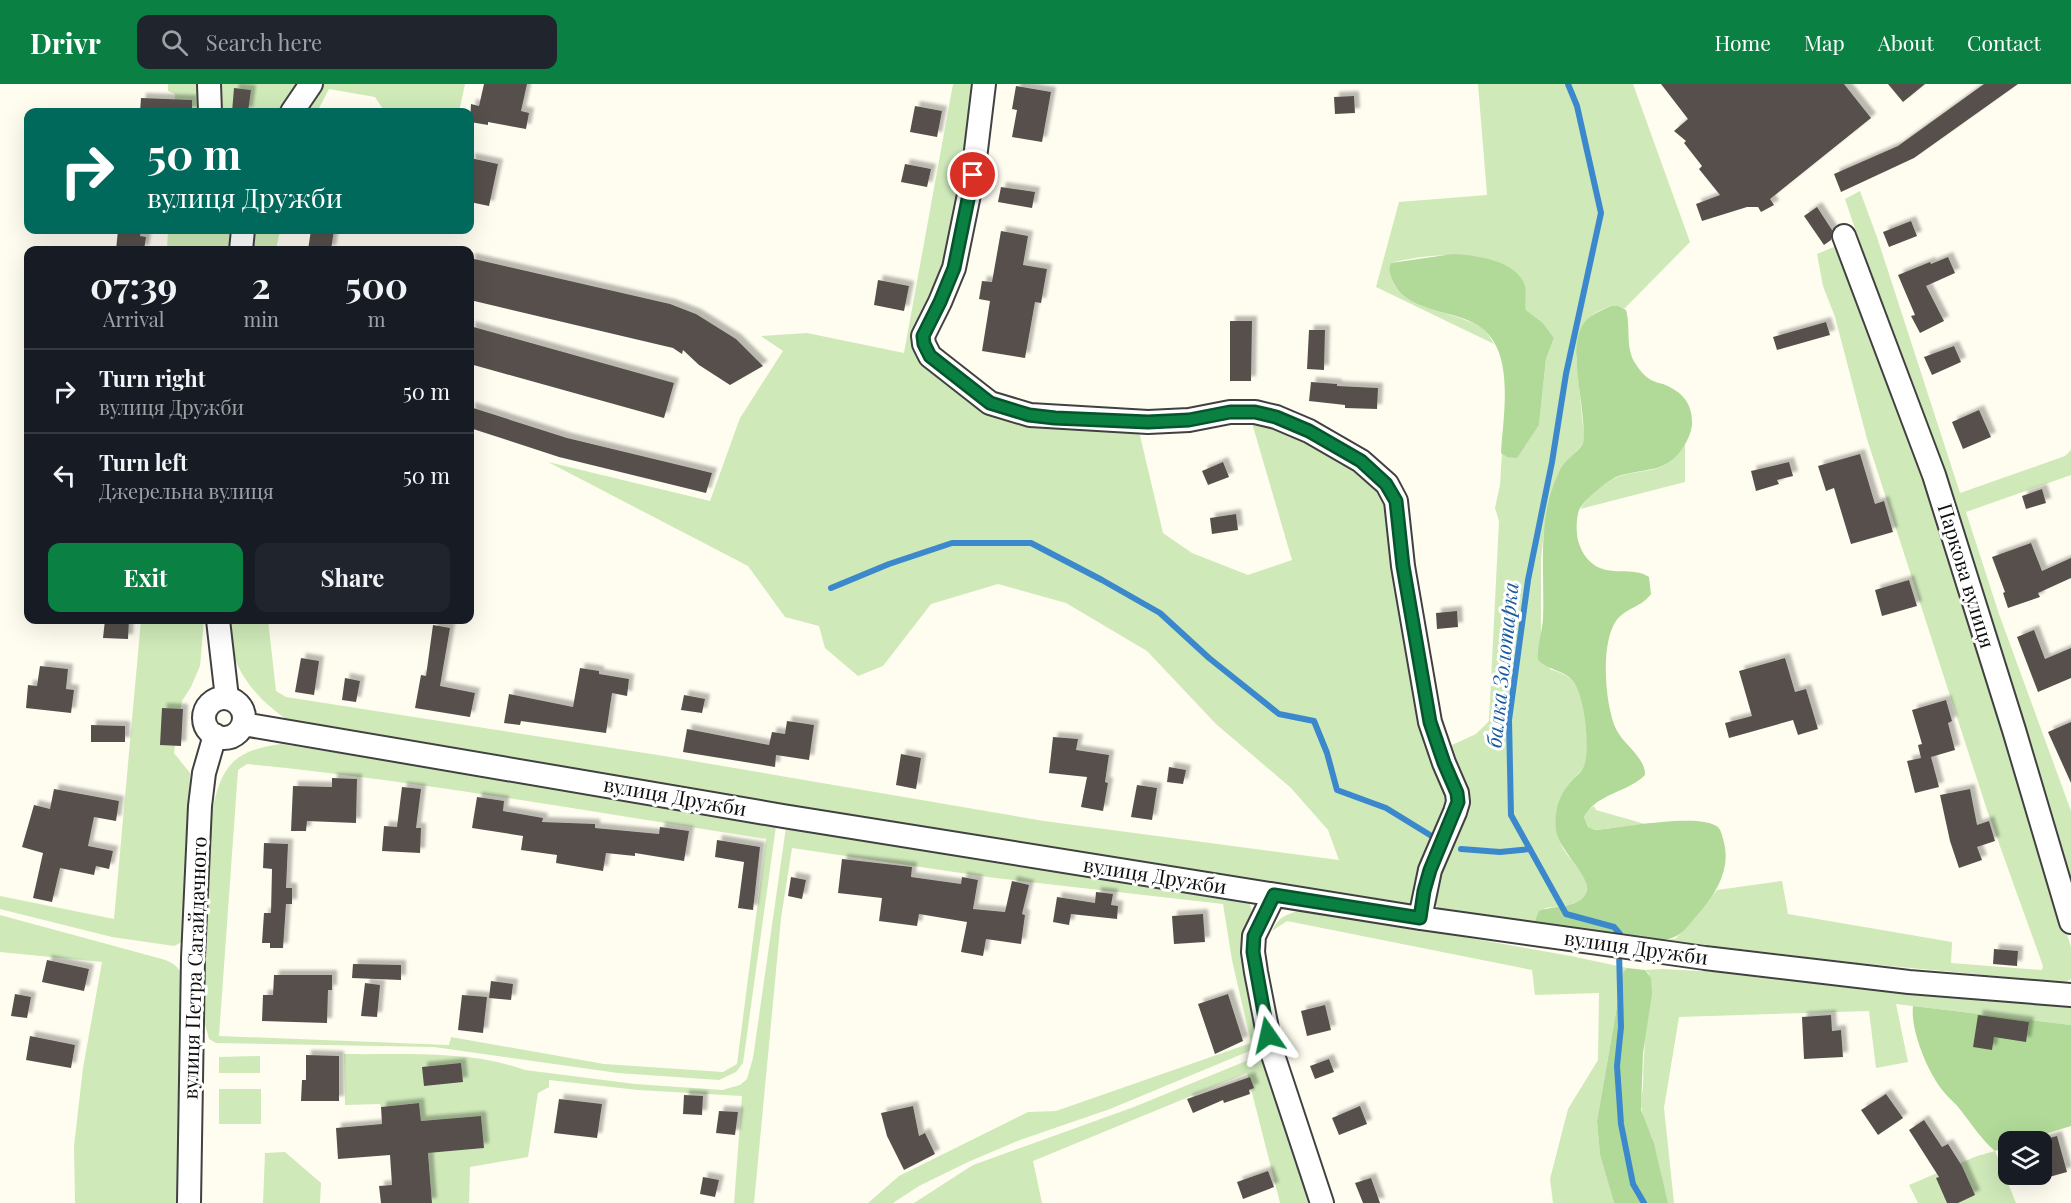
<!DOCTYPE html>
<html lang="en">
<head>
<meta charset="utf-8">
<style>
  :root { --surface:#171b24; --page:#20242c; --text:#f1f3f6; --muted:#9ea1a6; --line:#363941; --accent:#0b8043 }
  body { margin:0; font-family:"Playfair Display",serif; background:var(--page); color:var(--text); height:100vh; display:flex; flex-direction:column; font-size:22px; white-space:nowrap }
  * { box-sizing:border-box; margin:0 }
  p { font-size:20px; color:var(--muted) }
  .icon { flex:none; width:33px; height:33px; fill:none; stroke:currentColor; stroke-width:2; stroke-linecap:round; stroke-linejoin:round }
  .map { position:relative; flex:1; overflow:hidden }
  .drawer { position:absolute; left:24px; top:162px; width:450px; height:378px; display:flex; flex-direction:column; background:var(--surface); border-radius:12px; box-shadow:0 6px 24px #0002 }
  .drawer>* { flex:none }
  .guide { position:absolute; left:24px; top:24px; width:450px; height:126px; border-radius:12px; box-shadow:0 6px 24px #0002; background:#00695c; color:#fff; overflow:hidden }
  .tools { position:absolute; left:1998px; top:1047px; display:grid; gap:12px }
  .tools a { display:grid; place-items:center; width:54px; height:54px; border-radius:12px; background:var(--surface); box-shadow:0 6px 24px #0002; font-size:30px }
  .pin { position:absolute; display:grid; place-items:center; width:51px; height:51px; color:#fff; margin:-26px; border:3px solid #fff; border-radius:50%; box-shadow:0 2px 6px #0007 }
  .me { position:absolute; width:66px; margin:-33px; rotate:349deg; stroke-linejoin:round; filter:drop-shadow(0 0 4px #0008) }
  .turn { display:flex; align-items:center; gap:21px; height:126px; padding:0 24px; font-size:27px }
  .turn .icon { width:78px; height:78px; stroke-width:2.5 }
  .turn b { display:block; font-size:42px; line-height:51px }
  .eta { display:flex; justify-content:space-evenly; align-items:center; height:102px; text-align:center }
  .eta b { font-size:36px; font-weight:700; line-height:42px }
  .primary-button { display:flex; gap:12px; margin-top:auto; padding:12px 24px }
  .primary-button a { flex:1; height:69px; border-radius:12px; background:var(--accent); color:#fff; font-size:24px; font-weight:700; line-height:69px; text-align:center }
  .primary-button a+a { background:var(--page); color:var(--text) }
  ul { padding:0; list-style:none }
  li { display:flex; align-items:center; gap:18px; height:84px; padding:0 24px; border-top:2px solid var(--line) }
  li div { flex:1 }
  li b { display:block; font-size:22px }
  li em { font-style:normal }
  header { display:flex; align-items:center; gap:36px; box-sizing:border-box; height:84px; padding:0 30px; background:var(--accent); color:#fff }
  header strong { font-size:28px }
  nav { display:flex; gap:33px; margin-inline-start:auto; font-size:21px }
  .search { width:420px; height:54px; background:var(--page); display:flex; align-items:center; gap:15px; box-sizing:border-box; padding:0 21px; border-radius:12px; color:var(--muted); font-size:22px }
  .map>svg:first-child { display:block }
  .green { fill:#cfe9b9; fill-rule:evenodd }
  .forest { fill:#b1da99 }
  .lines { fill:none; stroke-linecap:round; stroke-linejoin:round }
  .stream { stroke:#3c88cd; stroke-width:6 }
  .building { fill:#57504b; filter:url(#shadow) }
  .minor-casing { stroke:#414141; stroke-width:26 }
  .minor { stroke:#fff; stroke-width:22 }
  .route-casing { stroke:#07532c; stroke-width:15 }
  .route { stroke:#0b8043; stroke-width:10 }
  .labels { text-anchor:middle; stroke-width:6; stroke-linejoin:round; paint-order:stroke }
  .street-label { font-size:20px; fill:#0e0e0e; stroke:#fff }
  .water-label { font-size:21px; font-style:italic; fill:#175aa0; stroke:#fff }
</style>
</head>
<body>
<header>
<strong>Drivr</strong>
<div class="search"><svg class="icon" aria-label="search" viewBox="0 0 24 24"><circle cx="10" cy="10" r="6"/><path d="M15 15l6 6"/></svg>Search here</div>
<nav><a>Home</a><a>Map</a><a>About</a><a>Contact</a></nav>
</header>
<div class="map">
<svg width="2071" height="1119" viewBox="0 0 2071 1119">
  <defs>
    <filter id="shadow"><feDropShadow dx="5" dy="-5" stdDeviation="1.5" flood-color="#0004"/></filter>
  </defs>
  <rect width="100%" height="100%" fill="#fffdf0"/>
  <path class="green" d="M168,0h35v28h-29l1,-18 -7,-3z
    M221,0h76l-19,28h-58z
    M321,0h144l-6,28h-74l-10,-15 -46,-8 -12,23h-13z
    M953,0h25l-29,182 -31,68 56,63 164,30 25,106 29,20 56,22 44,-15 -40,-137 27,4 35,12 68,49 68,308 -38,109 -14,2 -918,-150 -187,-33c-39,-27 -63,-54 -66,-104h41l8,71 10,6 378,59 380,65 295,39 -11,-30 -37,-42 -75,-64 -69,-73 -81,-48 -68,-19 -67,20 -48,62 -25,10 -33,-28 -6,-22 -34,-9 -37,-51 -200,-104 162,39 30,-83 43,-67 -22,-15 46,-3 97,20z
    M1478,0h155l57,158 -66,67c-11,-6 -22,0 -32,6l-16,42 8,79 -1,8 -19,20 -11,23 -9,43 -3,29v73l9,37c8,3 18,6 24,13 10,14 16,64 12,81 -3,8 -10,12 -15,18 -16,19 -15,36 -11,60 3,15 29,32 27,48 -2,18 -29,17 -42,19l-4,17 -100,-12 -8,-13 -2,-12 25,-69 -18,-89 14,15 24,-11 13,-13 10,-200 -4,-13 5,-23 2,-32 5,4 23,-20 9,-12 7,-66 8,-21 -11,-15 -17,-13c-3,-9 2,-18 -3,-27 -18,-38 -99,-29 -132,-20 1,6 0,14 2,19 6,21 67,33 86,44 7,4 11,11 15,18l-118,-57 23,-85 88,-7z
    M1860,107l18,49 82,253 105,-37 6,-6v25l-105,37 33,102 72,197v81l-166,-516 -60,-177z
    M168,146h65l1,20h-67z
    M257,146h23l-4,20h-24z
    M1841,160l112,315 80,272 38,116v32l-10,5 -23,-4 -181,-17 -193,-23 11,-1 7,-7 35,-42 65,-9 6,33 164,28 -1,21 91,7 1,-4 -56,-156 -120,-371 -32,-122 -12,-31 -6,-32z
    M1685,360v38l-105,27c8,-12 22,-25 35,-31 29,-12 50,0 70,-34z
    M141,536h63l-4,46 -9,21 -9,14 -8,52 16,20 -5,163 -3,6 -8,4 -62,-9 -112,-28v-13l114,23z
    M281,660l254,40 241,42 -33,237 -7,9 -17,8 -101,-7 -184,-26 -218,-4 -7,-4 -5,-18 7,-204c9,-48 19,-66 70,-73zM247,680c174,17 346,48 519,75l-29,225 -14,8 -119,-8 -153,-27 -2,8 -230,-9 19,-266z
    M1594,722l2,4 49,14 -50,6 -7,-3 -4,-10 4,-7z
    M786,743l459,71 4,4 3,8 -8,22 15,115 -149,62 -90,31 -52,22 -49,24 -26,17h-25l31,-27 129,-64 28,-1 195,-68 -19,-83 -9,-56 -228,-26 -203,-30 -11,70 -27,285h-20l8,-107 -104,-6 -89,-10v7l-11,6 -10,64 -58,10 -1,36h-37l-4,-50 55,-5 -2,-31 -60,4 -2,-18 -38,4 -1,-3 -35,1 -1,-51c57,1 127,-4 181,16l110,14 87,6 18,-5 7,-6 6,-21z
    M1305,825l266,47 56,12 -4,4 -26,149 3,34 14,48h-61l-3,-24 18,-70 30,-49 1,-67 -64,2 -3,-25 -245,-49 -15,10c7,-16 17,-17 33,-22z
    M0,831l162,44c11,3 17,8 21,18l-5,226h-103l-1,-57 9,-78 19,-106 -102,-10z
    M1662,885l112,6 297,29v21l-175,-21 12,58 -32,6 -7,-57 -190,6 -15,91 10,95h-6c-6,-21 -9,-42 -15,-62 -3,-11 -10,-19 -11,-30 -2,-8 0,-15 1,-23 0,-38 5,-76 6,-114l-4,-4z
    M260,972v17h-41v-16z
    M1258,974l5,3 49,142h-32l-33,-130 -214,88 9,42h-128l59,-38 161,-58 112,-46z
    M219,1005h42v35h-42z
    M1995,1067l21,52h-98l-9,-18 68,-29z
    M285,1068l36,31 -1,20h-57l2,-50z"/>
  <path class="forest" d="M1453,170c23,1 64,6 72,32 2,8 -1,16 1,24l17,13 11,15 -8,21 -7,66 -22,33 -10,-1 -6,-4c2,-37 14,-97 -18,-124 -25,-21 -82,-15 -92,-53 -2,-5 -2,-8 0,-13z
    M1612,222h6l8,4c5,17 -1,37 9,53 4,6 9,13 16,17 4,2 8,3 12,4 20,8 30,20 29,41 -1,8 -4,14 -8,21 -17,29 -41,21 -68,31 -10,5 -32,23 -37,33 -2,7 -3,16 -2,23 0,10 7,25 16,31 16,13 40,2 56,13l2,17c-9,13 -26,14 -35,27 -16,23 -11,84 0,108 7,15 30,29 29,46 -18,18 -48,18 -61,42l4,10 7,3c25,-2 105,-18 123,-3 3,3 4,8 5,12 10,32 -10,59 -30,81 -9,11 -15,18 -29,20l-123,-15 -6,-4 4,-10c14,-6 44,-2 48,-21 3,-14 -29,-41 -31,-60 -2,-20 3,-36 17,-51 4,-4 9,-7 11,-13 7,-16 0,-72 -11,-85 -9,-11 -25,-11 -35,-21 -1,-14 4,-27 5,-41 2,-51 -7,-99 16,-147 5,-12 17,-18 24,-28 5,-32 -18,-96 1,-121 7,-9 18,-13 28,-17z
    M1627,884l18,2 6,8 1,16 -9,59 -2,57 13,33 14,60h-54l-14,-48 -3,-34 26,-149z
    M1913,922l158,19v101l-49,15 -14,1v4l-13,5c-14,-12 -22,-25 -33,-39 -5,-8 -13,-13 -19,-21 -15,-18 -33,-61 -30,-85z"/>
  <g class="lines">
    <path class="stream" d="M1568,0l9,22 24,107 -35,161 -14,88 -24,118 -19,140 2,95 55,99 48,13 6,7v7
      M831,504l58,-24 63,-21h79l71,37 58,33 49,45 70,56 35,7 13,32 10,37 49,18 44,27
      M1461,765l39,3 30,-3
      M1619,867l2,76 -4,39 4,58 12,60 11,19"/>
  </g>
  <path class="building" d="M484,0h43l-6,27 8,2 -3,16 -38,-7v3l-18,-3 1,-18 8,2z
    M1661,0h183l27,34 -101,81 4,6 -13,7 -3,-5h-11l-45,14 -6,-17 24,-9 -21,-26 3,-3 -18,-23 2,-2 -12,-10 14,-12z
    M1888,0h37l-22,18z
    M1984,0h34l-104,74 -73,34 -7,-18 64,-28z
    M1016,2l35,6 -9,50 -30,-5 5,-27 -5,-1z
    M234,4l17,2 -3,22h-16z
    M1354,12l1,17 -20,1 -1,-17z
    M141,14l51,2v12h-52z
    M915,22l27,5 -5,26 -27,-5z
    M470,74l28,6 -9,42 -19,-4z
    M905,80l26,5 -4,18 -26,-5z
    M1001,103l34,5 -3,16 -34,-6z
    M1817,123l15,23 -1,10 -7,5 -20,-29z
    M1911,137l6,15 -28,11 -6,-15z
    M118,146h23l-1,6 6,1 -2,13h-28z
    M311,146h23l-3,20h-23z
    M1001,147l27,5 -5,29 24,4 -6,34 -6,-1 -10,56 -43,-7 8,-50 -11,-2 3,-18 10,1z
    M1948,173l7,16 -29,13 18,35 -24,12 -9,-17 4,-1 -17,-40 32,-13 1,2z
    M470,174l200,46 26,10 40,25 27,27 -33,19 -31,-20 -16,-15 -1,4 -9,-6 -203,-48z
    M878,196l31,6 -5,25 -30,-6z
    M1230,237h22l-1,60h-21z
    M1826,238l4,13 -53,15 -4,-13z
    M470,242l204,57 -10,35 -194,-54z
    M1309,246h16l-1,40 -17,-1z
    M1954,262l7,16 -29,13 -8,-18z
    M1311,298l26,2v2l41,2 -1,21 -32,-1v-3l-36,-4z
    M470,323l97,31 145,35 -6,20 -147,-36 -89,-29z
    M1979,326l12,27 -28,12 -11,-27z
    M1860,370l15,50 9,-3 9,31 -42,12 -17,-56 -8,3 -8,-25z
    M1223,378l6,15 -21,8 -6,-14z
    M1789,378l4,14 -16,4 2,4 -23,7 -5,-20z
    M2042,405l4,14 -20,6 -4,-13z
    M1236,430l2,16 -26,4 -2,-16z
    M2031,459l11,28 29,-13v20l-33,15 2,4 -32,11 -5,-15 2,-1 -13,-35z
    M1909,496l8,26 -35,10 -7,-26z
    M1457,527l1,16 -21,2 -1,-16z
    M105,536h24l-1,19 -25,-1z
    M433,541l17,3 -10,58 35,7 -5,24 -55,-9 6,-33 5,1z
    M2034,546l11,29 26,-11v30l-33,14 -21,-55z
    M301,574l18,3 -5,34 -19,-3z
    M1785,574l10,34 11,-3 12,40 -20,6 -5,-15 -64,18 -4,-15 27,-7 -13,-45z
    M40,582l28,3 -2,20 8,1 -3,23 -45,-5 2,-23 9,1z
    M580,584l19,3v3l30,5 -2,17 -15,-3 -6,40 -85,-12 -1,4 -16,-2 5,-29 64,13z
    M345,594l15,3 -4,21 -14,-2z
    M684,611l21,4 -3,14 -21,-3z
    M1946,616l6,21 -4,2 7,27 -24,7 8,30 -24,6 -8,-32 14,-3 -3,-13 4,-1 -10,-34z
    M162,624l21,1 -2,37 -21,-1z
    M787,637l27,4 -5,35 -33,-5 -1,12 -92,-15 4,-23 82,16 3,-13 13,2z
    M2071,638v61l-23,-51z
    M91,641l34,1v16h-34z
    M1053,653l25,2 -2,11 33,5 -4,27 3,1 -5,28 -22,-4 6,-30 -38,-4z
    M901,670l20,4 -5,31 -20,-4z
    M1169,683l17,3 -3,14 -16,-2z
    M332,694l25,1 -1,44 -49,-2 -1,10h-15l2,-45 39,1z
    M1137,701l20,3 -5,32 -21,-3z
    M402,703l19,2 -5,39h5l-1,25 -38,-2 2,-25 13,1z
    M54,705l65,12 -3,20 -22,-4 -6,29 25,5 -4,18 -13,-3 -2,9 -34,-7 -8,34 -19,-4 10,-45 -21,-6 12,-42 16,4z
    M1970,705l7,36 12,-4 6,20 -18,6 5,13 -23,8 -9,-27 -10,-46z
    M477,713l27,4 -1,10 40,7 -1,4 53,2v4l64,6 1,-7 29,4 -5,30 -49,-8v3l-29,-3 -3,18 -47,-8 1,-8 -36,-5 2,-14 -51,-8z
    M717,756l43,7 -7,63 -15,-2 6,-46 -29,-5z
    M264,759l24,1 -2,44h6v16h-6l-3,44h-13v-5h-8l2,-30h7l1,-44 -9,-1z
    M842,775l70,8 -1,10 50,7 1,-7 16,3 -5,29 32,3 7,-31 17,4 -7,29 3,1 -4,29 -35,-5 -3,17 -22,-4 6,-30 -48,-8 -2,12 -38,-5 3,-23 -44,-5z
    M791,793l15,3 -4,19 -14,-3z
    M1096,808l17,2 -2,11 7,1 -1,13 -46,-5 -2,11 -16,-3 4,-25 38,6z
    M1203,830l2,28 -31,2 -2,-28z
    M1994,865l24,2 -1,15 -24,-2z
    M47,876l42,9 -5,22 -42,-9z
    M353,880l48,1v15l-49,-2z
    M274,891h58v15h-4l-1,33 -65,-2 1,-26h10z
    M491,897l22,3 -2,16 -22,-2z
    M365,899l15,2 -3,32 -16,-1z
    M15,910l16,3 -4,21 -16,-2z
    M1228,910l15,47 -28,13 -17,-50z
    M462,911l25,2 -4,36 -25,-3z
    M1325,921l6,25 -24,6 -6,-25z
    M1831,931l1,16 9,-1 2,27 -39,2 -2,-42z
    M1978,931l51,7 -3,20 -32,-5 -2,13 -19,-3z
    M30,952l45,9 -4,23 -45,-8z
    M306,971l33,1v45h-38l1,-21h4z
    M1329,975l5,13 -19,7 -5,-13z
    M461,979l2,19 -39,4 -2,-19z
    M1250,993l4,11 -5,2 1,4 -26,9 -1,-3 -30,13 -6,-14z
    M1886,1010l17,24 -25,17 -17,-25z
    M684,1011l19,1 -1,19 -19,-1z
    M559,1015l43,5 -5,34 -43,-5z
    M419,1019l2,18 60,-5 3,32 -56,5 4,50h-51l-2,-17 13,-1 -2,-30 -52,4 -2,-31 46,-4 -1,-17z
    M913,1022l6,30 6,-3 10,21 -31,16 -17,-34 -6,-23z
    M1360,1022l7,18 -28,11 -7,-17z
    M719,1027l19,1 -3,23 -19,-2z
    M1924,1036l18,27 6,-3 14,22 13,29 -17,8h-11l-11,-25 3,-1 -30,-47z
    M2057,1052l10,36 -25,7v-39z
    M1268,1087l6,16 -31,12 -6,-17z
    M703,1093l16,3 -4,17 -15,-3z
    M1371,1094l9,25h-17l-8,-20z"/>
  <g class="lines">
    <defs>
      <path id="minor" d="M209,0l1,28
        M984,0l-11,91 -19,93 -14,34 -17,34 1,8 6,12 60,47 40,12 118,7 41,-2 41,-8h25l21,5 33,14 52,30 26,23 9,17 7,65 27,156 14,41 13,30 1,9 -3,10 -25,58 -10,48
        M292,28l19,-28
        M1844,152l90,239 80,255 57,192
        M241,166l2,-20
        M218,536l9,78
        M204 634a20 20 0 1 1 40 0a20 20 0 1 1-40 0Z
        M243,640l540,92 637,102 285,40 204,24 162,13
        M1274,811l-20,41 -1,16 3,20 15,77 51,154
        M189,1119l4,-245 7,-152 4,-33 11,-38"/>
    </defs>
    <use href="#minor" class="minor-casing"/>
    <use href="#minor" class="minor"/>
  </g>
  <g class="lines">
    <defs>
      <path id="route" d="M973,91l-19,93 -14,34 -17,34 1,8 6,12 60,47 39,12 26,3 93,4 41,-2 41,-8h25l21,5 33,14 52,30 25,23 10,17 7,65 27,156 14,41 13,30 1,9 -28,68 -6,21 -4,27 -146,-23 -20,41 -1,16 15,83"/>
    </defs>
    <use href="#route" class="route-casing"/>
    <use href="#route" class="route"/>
  </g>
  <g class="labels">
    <g class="street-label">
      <text transform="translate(1966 492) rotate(73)" y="7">Паркова вулиця</text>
      <text transform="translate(675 713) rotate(10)" y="7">вулиця Дружби</text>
      <text transform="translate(1155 792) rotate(9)" y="7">вулиця Дружби</text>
      <text transform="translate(1636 864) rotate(8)" y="7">вулиця Дружби</text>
      <text transform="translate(195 884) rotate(-88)" y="7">вулиця Петра Сагайдачного</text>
    </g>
    <g class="water-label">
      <text transform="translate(1503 581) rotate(-84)" y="7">балка Золотарка</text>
    </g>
  </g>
</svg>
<div class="tools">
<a><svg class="icon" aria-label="layers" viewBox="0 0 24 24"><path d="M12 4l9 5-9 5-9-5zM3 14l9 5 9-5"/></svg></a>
</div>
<div class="pin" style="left:973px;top:91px;background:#d93025"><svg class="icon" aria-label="arrive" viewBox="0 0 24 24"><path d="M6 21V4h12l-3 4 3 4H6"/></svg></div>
<svg class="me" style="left:1268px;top:951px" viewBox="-20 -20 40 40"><path d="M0-17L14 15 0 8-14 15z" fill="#0b8043" stroke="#fff" stroke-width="4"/></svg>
<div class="guide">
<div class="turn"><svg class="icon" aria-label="right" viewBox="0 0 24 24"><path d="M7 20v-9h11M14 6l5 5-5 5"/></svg><div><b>50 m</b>вулиця Дружби</div></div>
</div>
<section class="drawer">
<div class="eta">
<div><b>07:39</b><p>Arrival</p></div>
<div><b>2</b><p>min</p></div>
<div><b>500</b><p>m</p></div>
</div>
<ul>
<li><svg class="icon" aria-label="right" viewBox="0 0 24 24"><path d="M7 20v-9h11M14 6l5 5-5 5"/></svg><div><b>Turn right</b><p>вулиця Дружби</p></div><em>50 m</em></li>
<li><svg class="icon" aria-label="left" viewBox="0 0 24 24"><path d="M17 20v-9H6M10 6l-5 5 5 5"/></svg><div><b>Turn left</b><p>Джерельна вулиця</p></div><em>50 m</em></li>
</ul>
<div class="primary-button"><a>Exit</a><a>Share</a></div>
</section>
</div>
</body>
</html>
